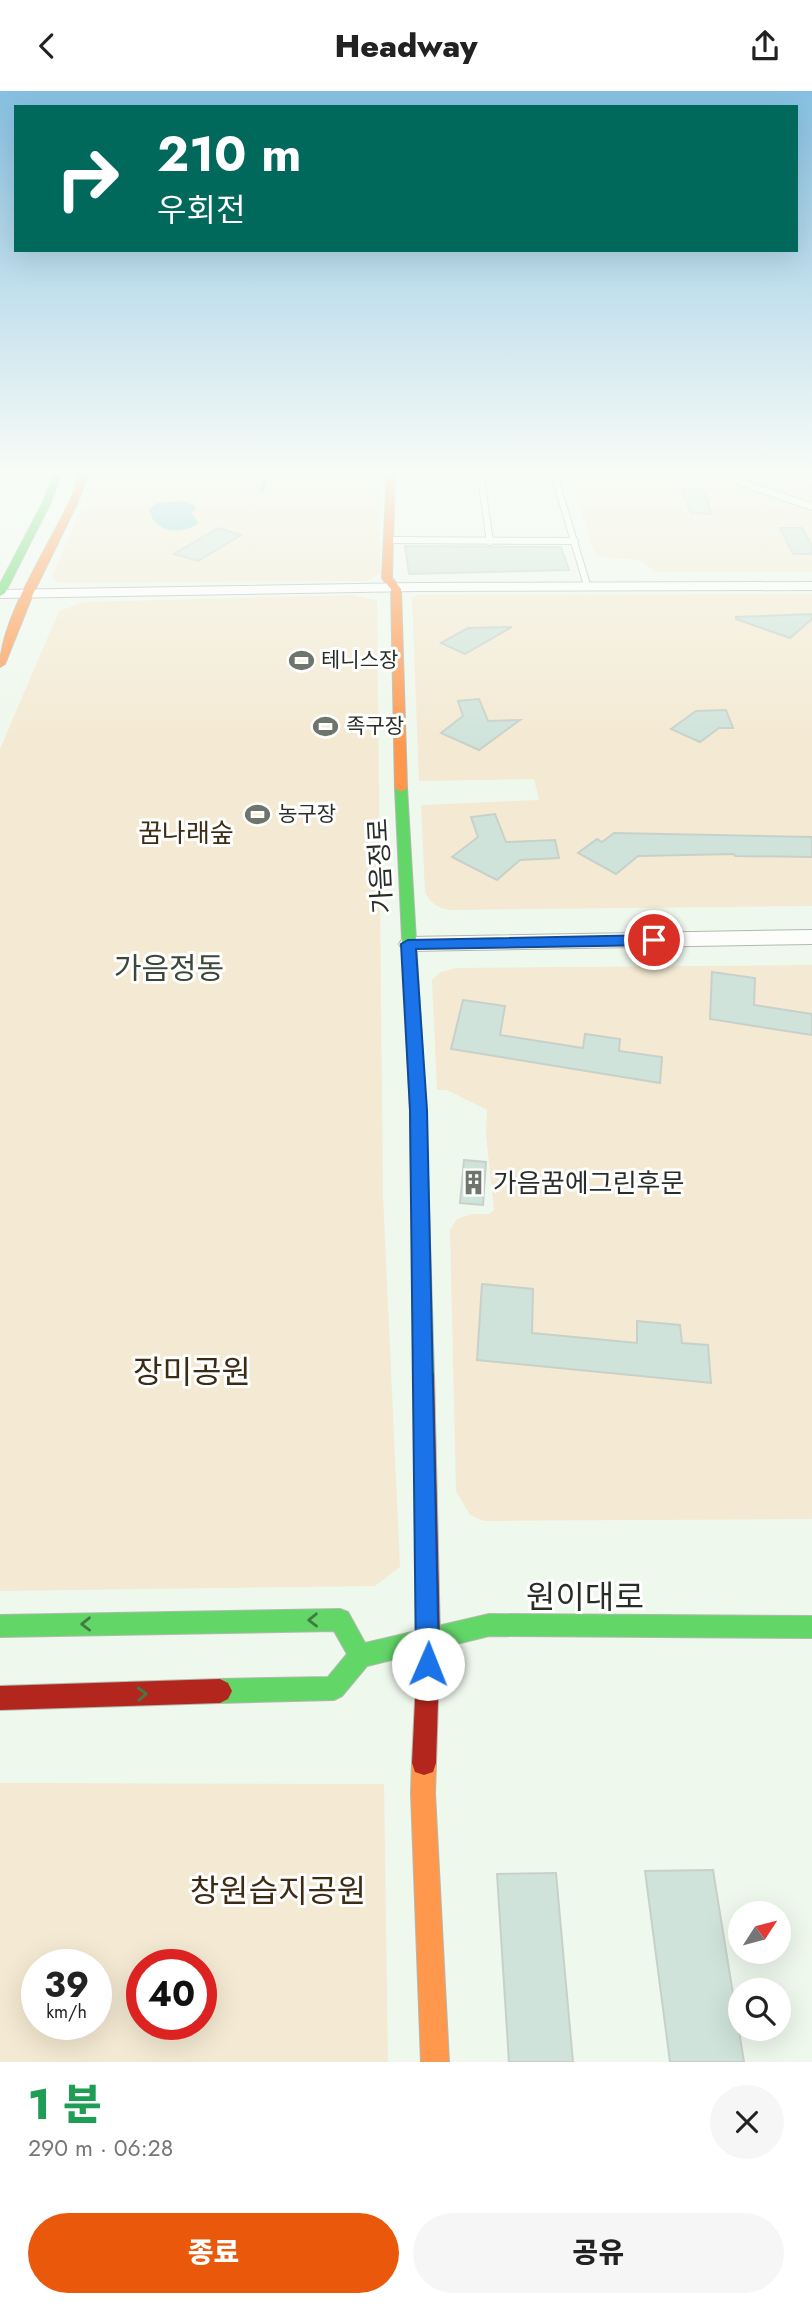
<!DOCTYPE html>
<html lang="ko">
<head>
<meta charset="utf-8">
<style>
  :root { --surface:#fff; --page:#f6f6f6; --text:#222; --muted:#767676; --accent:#ea580c }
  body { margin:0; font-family:Jost,"Noto Sans KR",sans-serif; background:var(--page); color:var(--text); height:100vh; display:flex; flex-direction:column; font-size:26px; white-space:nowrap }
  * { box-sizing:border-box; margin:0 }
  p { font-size:23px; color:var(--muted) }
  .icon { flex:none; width:38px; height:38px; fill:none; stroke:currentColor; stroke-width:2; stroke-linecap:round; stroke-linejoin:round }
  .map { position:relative; height:1971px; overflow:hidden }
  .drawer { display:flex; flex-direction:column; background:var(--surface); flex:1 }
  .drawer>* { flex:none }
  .guide { position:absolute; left:14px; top:14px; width:784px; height:147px; border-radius:0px; box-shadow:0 7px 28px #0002; background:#00695c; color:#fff; overflow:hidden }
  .needle { width:46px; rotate:54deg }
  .fabs { position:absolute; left:728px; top:1810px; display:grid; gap:14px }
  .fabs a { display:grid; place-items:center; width:63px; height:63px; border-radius:50%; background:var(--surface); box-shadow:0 7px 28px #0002; font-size:35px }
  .speed { position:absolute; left:21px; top:1858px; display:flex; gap:14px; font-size:35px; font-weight:700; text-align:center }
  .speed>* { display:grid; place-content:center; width:91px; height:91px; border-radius:50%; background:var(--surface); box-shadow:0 7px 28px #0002; line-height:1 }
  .speed small { font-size:18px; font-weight:400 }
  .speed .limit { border:10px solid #d22; background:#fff; color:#111 }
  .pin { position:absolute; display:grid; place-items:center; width:60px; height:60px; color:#fff; margin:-30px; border:4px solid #fff; border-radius:50%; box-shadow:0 2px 7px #0007 }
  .me { position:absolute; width:77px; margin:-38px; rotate:1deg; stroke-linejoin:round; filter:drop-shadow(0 0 5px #0008) }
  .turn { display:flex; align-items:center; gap:24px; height:147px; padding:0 28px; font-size:32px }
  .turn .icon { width:91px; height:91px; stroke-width:2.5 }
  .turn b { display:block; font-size:49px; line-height:60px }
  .round { display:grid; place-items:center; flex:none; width:74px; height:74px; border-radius:37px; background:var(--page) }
  .headline { display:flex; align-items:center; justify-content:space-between; height:119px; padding:0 28px }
  h1 { font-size:42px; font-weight:800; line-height:52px; color:#1e9e55 }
  .action { display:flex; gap:14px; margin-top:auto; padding:14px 28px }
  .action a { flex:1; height:80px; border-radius:42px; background:var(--accent); color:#fff; font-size:28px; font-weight:800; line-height:80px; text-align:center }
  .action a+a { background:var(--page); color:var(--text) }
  header { display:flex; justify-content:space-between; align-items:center; height:91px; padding:0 28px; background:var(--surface); font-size:32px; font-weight:800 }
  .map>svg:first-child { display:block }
  .green { fill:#f4e9d2; fill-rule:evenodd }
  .water { fill:#93d2d9 }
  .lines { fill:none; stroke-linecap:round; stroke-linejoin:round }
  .stream { stroke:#93d2d9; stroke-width:4.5 }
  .building { fill:#cfe3da; stroke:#c7d1ca; stroke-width:2 }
  .lane-casing { stroke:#b2b9b1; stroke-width:8 }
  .street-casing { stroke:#b2b9b1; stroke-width:2 }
  .fast-casing { stroke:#b2b9b1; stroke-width:2 }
  .slow-casing { stroke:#b2b9b1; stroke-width:2 }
  .jam-casing { stroke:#b2b9b1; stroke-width:2 }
  .lane { stroke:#fdfefc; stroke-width:6 }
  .street { fill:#fdfefc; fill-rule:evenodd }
  .fast { fill:#63d668; fill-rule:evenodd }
  .slow { fill:#ff974d; fill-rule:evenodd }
  .jam { fill:#b3261e; fill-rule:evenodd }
  .oneway { stroke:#437a44 }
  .route { fill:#1a73e8; stroke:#114b97; stroke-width:2 }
  .labels { text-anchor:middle; stroke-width:6; stroke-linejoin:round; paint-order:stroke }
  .far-poi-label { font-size:21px; fill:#282e27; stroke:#fff; text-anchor:start }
  .park-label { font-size:26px; fill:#3e2b13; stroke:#fff }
  .street-label { font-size:26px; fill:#282e27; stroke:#fff }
  .poi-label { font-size:26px; fill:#282e27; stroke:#fff; text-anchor:start }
  .quarter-label { font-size:30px; fill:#3b4839; stroke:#fff }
  .near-park-label { font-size:32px; fill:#3e2b13; stroke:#fff }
  .near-street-label { font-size:32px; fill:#282e27; stroke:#fff }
</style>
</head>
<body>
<header><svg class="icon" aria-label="back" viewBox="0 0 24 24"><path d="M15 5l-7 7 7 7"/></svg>Headway<svg class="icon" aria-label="share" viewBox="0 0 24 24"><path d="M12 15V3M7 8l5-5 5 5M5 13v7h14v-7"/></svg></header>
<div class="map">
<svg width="812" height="1971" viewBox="0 0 812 1971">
  <rect width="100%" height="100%" fill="#eff8ed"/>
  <path class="green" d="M98,380h280l3,103 -16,7 -301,2 -9,-2 -3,-5z
    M568,380h129l115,40v61h-158l-14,-12 -44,-3z
    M719,380h93v31z
    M812,503v312l-363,4c-11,-2 -19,-7 -24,-18l-4,-87 118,-5 -5,-21 -115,2 -7,-184 4,-2z
    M352,504l25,5 6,596 17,371 -25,19 -375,5v-842l59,-138 25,-9z
    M812,874v554l-328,2 -14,-6 -14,-24 -6,-261 7,-11 15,-5h17l5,-4 -8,-75 1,-25 -40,-20h-10l-5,-110 9,-8 15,-4z
    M0,1692l384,1 4,278h-388zM37,1874h59v60h-59zM142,1874h59v60h-59z"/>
  <path class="water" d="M185,410l10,5v4l-4,3 8,10c-17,13 -46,10 -50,-14l8,-6z"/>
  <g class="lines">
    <path class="stream" d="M262,400l4,-20"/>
  </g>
  <path class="building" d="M682,399h21l9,24 -21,-1z
    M218,437l23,7 -43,26 -24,-7z
    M780,437h22l10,18v8h-19z
    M405,455l156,1 8,23 -160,4z
    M812,523v5l-22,19 -54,-19v-2z
    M512,536l-47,27 -24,-11 27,-15z
    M479,608l9,22 32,-1 -41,30 -38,-17 22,-17 -5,-15z
    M726,619l7,18h-14l-19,14 -29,-13 25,-18z
    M495,723l11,28 49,-2 4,18 -39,2 -23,20 -45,-23 26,-20 -7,-20z
    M614,742l198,4v20l-77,-1 -1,-2 -96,2 -22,18 -38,-21 19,-14 5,3z
    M712,881l43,6 -1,27 58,9v21l-102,-16z
    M463,909l42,6 -5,29 83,13 2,-14 35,5 -1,12 43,6 -2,26 -209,-34z
    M464,1069l22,2 -3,43 -23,-2z
    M482,1193l51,5 -1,44 105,10v-22l43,4 2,18 26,2 3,38 -234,-23z
    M713,1779l31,192h-74l-25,-191z
    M556,1782l17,189h-64l-12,-188z"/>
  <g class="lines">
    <defs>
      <path id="lane" d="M480,380l10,71
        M553,380l34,114
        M709,380l103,36
        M387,449l188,1"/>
      <path id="street" d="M812,491v8l-396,1 -416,7v-8l416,-7z
        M812,839v14l-403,7 -7,-2 -3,-5 3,-5 7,-2z"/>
      <path id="fast" d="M55,380h8l-13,33 -45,89 -5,3v-12l42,-80z
        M401,693l6,4 19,322 8,265 -3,6 -7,3 -7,-3 -3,-6 -4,-265 -15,-322z
        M340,1518l8,3 17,31 124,-29 323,2v22l-323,-2 -122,30 -25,30 -8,4 -114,3 -8,-4 -4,-8 4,-8 8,-4 108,-2 19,-23 -13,-23 -334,6v-22z"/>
      <path id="slow" d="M81,380h8l-12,33 -44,90 -28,70 -5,3c0,-46 46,-117 67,-160 6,-11 9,-24 14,-36z
        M387,380h8l-3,107 9,11 6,199 -6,4 -6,-4 -4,-199 -9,-11z
        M424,1660l9,3 3,9 -1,30 14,269h-28l-10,-269 1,-30 3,-9z"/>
      <path id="jam" d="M424,1275l7,3 3,6 6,263 -4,125 -3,9 -9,3 -9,-3 -3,-9 6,-125 -4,-263 3,-6z
        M220,1588l8,4 4,8 -4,8 -8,4 -220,7v-24z"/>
    </defs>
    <use href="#lane" class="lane-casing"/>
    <use href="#street" class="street-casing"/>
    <use href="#fast" class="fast-casing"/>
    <use href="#slow" class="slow-casing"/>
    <use href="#jam" class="jam-casing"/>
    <use href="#lane" class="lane"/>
    <use href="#street" class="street"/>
    <use href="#fast" class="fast"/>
    <use href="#slow" class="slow"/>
    <use href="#jam" class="jam"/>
  </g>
  <defs><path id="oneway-chevron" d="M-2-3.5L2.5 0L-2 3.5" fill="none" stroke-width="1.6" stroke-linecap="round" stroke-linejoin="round" transform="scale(1.75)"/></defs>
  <g class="oneway">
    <use href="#oneway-chevron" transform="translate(313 1529) rotate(179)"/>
    <use href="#oneway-chevron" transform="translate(86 1533) rotate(179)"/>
    <use href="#oneway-chevron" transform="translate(142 1603) rotate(-2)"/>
  </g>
  <linearGradient id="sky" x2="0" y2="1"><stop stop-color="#86c0e2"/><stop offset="0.58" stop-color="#f8fcf7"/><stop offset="1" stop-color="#f8fcf7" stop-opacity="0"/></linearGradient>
  <rect width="812" height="656" fill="url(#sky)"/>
  <path class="route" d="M654,844l7,5 -7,5 -238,4 11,161 12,554 -3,8 -8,4 -9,-4 -3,-8 -6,-554 -9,-166 7,-4z"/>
  <defs>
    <symbol id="stadium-bare" viewBox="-9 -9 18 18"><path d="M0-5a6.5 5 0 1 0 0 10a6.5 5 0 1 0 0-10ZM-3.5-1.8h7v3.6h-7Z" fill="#6e756c" stroke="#fff" stroke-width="2.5" paint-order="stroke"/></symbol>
    <symbol id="building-bare" viewBox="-9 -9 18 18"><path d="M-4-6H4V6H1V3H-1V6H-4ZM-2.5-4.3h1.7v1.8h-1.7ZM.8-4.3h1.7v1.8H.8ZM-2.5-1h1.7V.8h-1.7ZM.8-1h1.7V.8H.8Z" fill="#6e756c" stroke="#fff" stroke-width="2.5" paint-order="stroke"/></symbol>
  </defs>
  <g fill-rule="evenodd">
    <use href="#stadium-bare" x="284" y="552" width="35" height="35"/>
    <use href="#stadium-bare" x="308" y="618" width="35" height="35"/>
    <use href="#stadium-bare" x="240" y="706" width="35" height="35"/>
    <use href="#building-bare" x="456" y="1074" width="35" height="35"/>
  </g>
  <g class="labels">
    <g class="far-poi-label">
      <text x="321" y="576">테니스장</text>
      <text x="346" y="642">족구장</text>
      <text x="278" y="730">농구장</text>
    </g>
    <g class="park-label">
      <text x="186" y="751">꿈나래숲</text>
    </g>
    <g class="street-label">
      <text transform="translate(380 775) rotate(-93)" y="9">가음정로</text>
    </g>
    <g class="poi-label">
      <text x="493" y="1101">가음꿈에그린후문</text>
    </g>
    <g class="quarter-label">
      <text x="169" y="888">가음정동</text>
    </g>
    <g class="near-park-label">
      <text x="192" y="1292">장미공원</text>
      <text x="278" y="1811">창원습지공원</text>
    </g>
    <g class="near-street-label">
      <text x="585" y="1517">원이대로</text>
    </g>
  </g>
</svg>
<div class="fabs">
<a><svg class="needle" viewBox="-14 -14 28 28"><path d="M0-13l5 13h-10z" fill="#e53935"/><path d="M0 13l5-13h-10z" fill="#767676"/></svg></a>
<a><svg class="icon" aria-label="search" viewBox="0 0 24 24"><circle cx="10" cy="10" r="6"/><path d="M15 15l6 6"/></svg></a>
</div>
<div class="speed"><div>39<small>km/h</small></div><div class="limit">40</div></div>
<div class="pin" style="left:654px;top:849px;background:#d93025"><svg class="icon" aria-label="arrive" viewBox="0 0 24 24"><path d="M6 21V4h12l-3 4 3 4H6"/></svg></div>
<svg class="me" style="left:428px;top:1573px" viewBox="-20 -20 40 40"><circle r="19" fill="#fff"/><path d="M0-13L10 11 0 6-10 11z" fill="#1a73e8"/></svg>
<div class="guide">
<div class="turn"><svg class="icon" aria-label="right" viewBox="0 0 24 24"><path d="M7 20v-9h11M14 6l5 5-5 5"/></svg><div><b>210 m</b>우회전</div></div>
</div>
</div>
<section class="drawer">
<div class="headline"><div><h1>1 분</h1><p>290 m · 06:28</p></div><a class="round"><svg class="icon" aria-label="close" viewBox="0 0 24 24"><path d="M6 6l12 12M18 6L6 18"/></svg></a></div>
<div class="action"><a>종료</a><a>공유</a></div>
</section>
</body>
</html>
